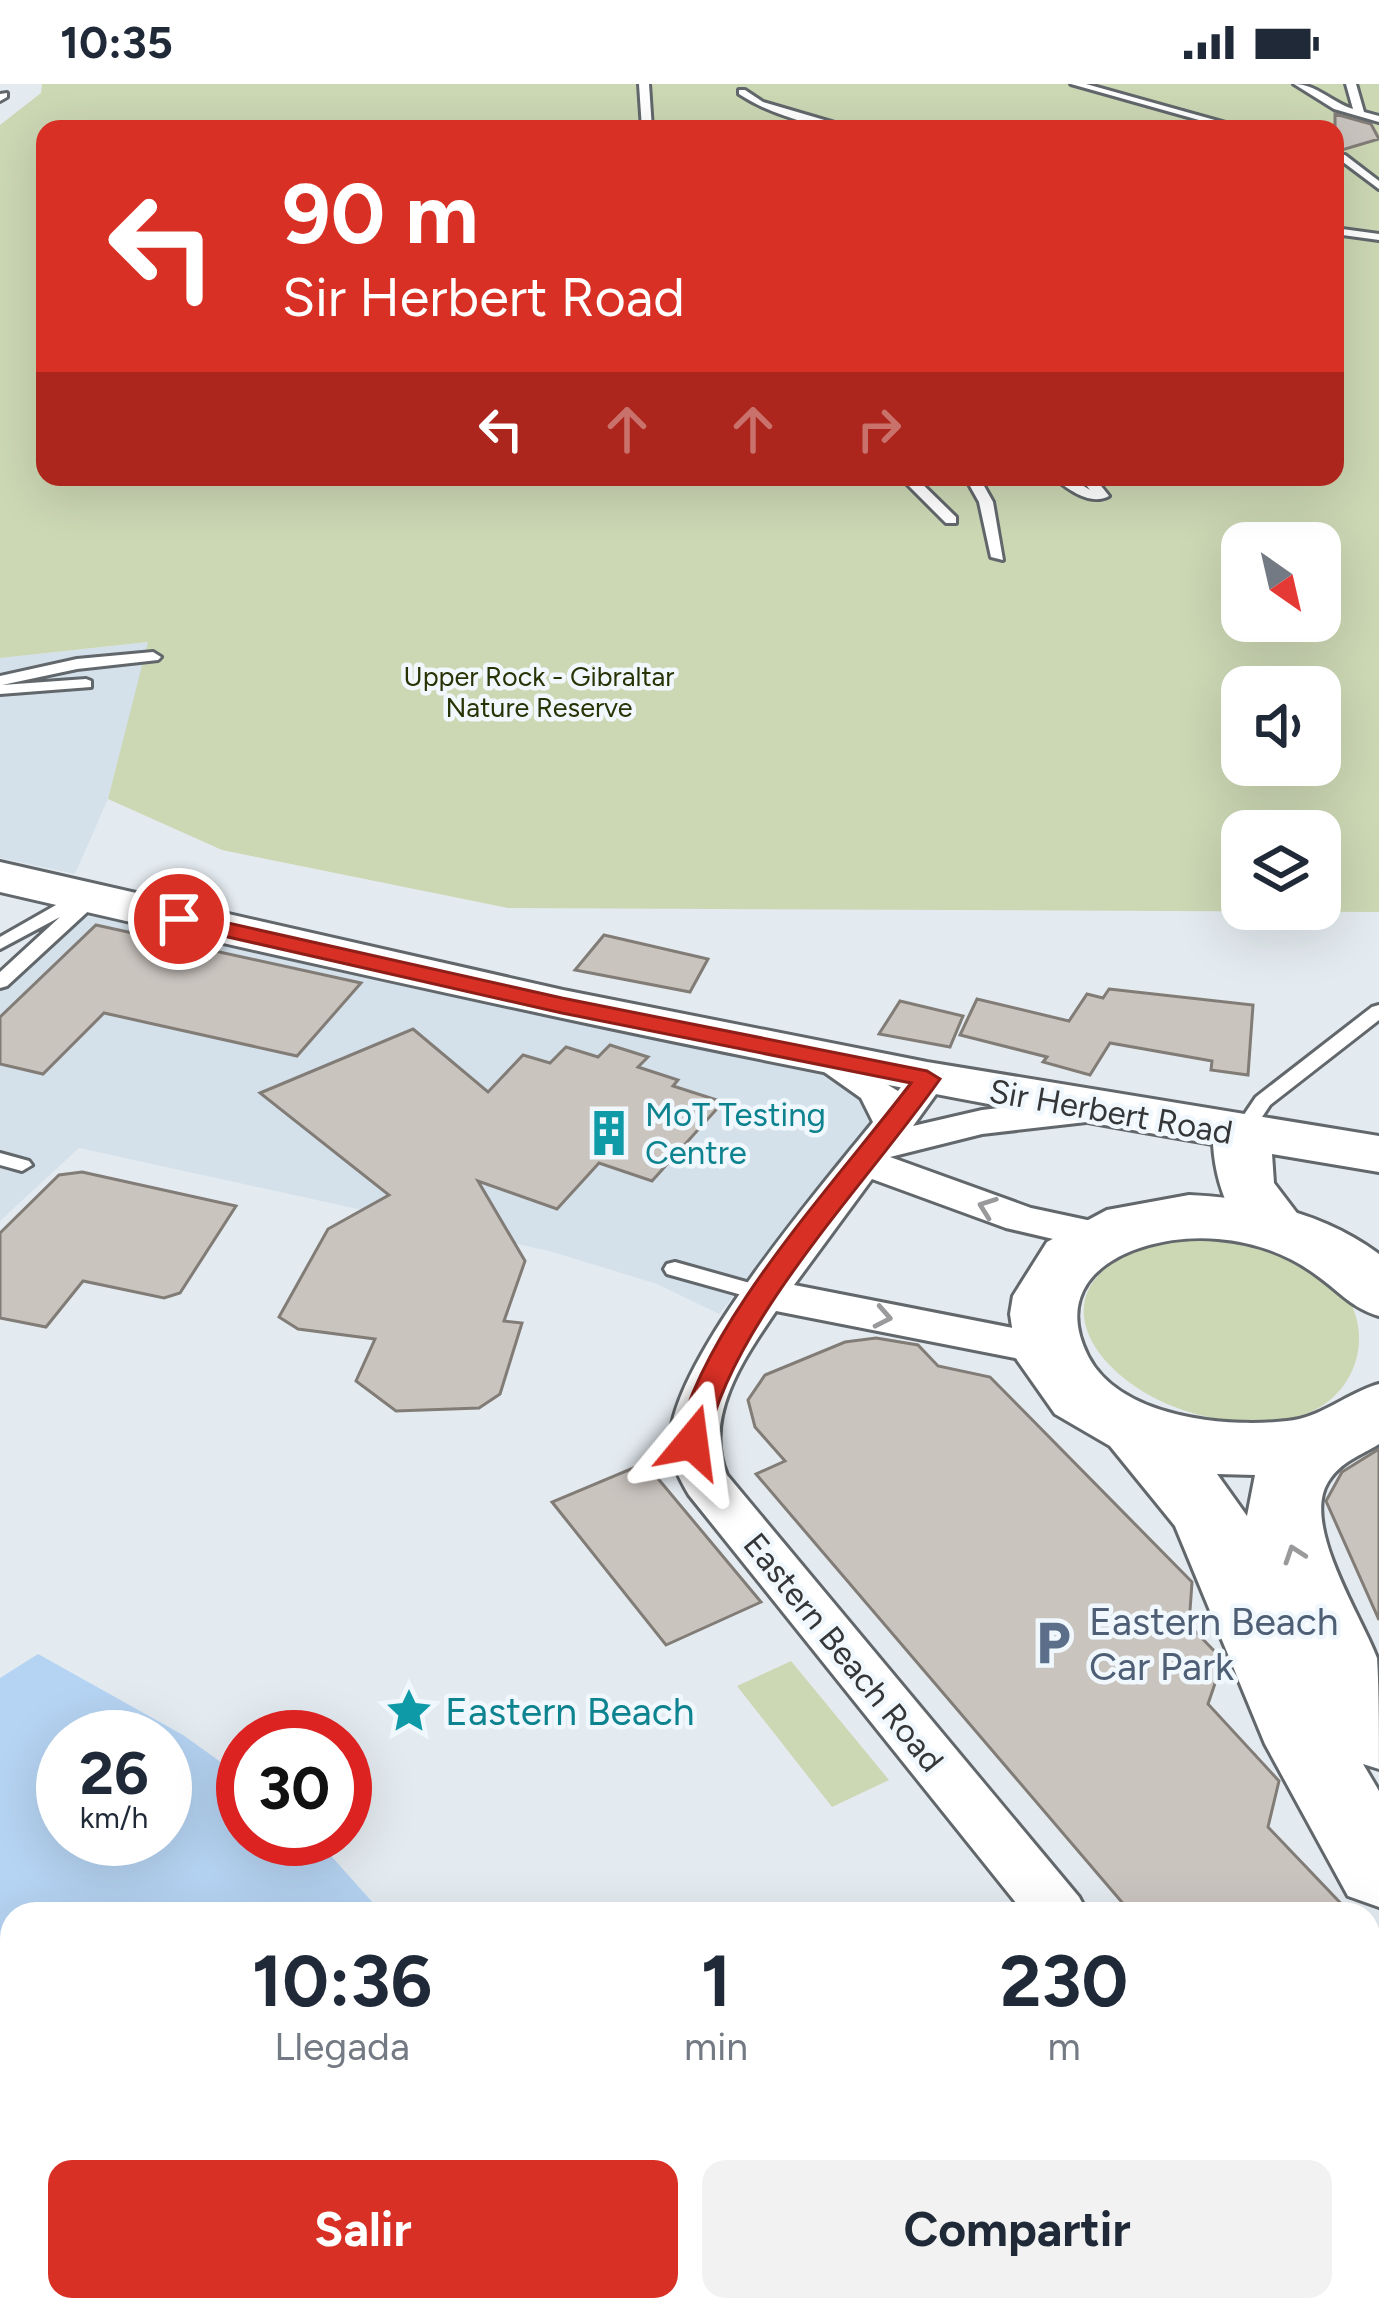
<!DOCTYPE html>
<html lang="es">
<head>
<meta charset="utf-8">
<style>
  :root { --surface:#fff; --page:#f2f2f3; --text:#1f2937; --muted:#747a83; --accent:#d93025 }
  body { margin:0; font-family:Figtree,sans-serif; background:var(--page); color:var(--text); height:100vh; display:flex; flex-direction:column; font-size:45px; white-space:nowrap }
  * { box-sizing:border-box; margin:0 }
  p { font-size:39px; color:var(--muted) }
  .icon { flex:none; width:66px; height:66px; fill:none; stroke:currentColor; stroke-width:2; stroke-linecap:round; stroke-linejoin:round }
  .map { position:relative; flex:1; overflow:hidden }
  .drawer { position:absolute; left:0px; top:1818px; width:1380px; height:420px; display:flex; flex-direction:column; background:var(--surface); border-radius:36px 36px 0 0; box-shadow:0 12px 48px #0002 }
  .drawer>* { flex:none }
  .guide { position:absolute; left:36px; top:36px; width:1308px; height:366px; border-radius:24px; box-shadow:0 12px 48px #0002; background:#d93025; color:#fff; overflow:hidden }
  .needle { width:78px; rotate:146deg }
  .controls { position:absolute; left:1221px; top:438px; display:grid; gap:24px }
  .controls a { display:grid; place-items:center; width:120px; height:120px; border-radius:24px; background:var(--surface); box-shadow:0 12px 48px #0002; font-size:60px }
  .speed { position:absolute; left:36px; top:1626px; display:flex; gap:24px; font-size:60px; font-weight:700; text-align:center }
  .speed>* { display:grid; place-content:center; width:156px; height:156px; border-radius:50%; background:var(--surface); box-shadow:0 12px 48px #0002; line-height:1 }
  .speed small { font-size:30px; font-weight:400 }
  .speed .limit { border:18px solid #d22; background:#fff; color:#111 }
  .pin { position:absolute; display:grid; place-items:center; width:102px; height:102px; color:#fff; margin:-51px; border:6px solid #fff; border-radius:50%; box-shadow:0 3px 12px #0007 }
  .me { position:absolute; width:132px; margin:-66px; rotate:16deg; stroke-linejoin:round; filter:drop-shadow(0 0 9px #0008) }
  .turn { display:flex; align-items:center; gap:42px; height:252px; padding:0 48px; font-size:54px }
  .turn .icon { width:156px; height:156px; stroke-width:2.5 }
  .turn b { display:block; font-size:84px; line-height:102px }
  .lanes { display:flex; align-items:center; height:114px; padding:0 48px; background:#0003; justify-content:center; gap:60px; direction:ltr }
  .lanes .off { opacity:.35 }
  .eta { display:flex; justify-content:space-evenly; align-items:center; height:204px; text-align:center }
  .eta b { font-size:72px; font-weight:700; line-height:84px }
  .primary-button { display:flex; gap:24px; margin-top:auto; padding:24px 48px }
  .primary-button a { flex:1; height:138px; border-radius:24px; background:var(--accent); color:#fff; font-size:48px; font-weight:700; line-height:138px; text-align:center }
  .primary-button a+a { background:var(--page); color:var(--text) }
  .status { display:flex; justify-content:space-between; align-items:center; height:84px; padding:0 60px; background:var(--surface); direction:ltr }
  .status svg { height:33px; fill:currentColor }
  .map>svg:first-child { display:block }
  .built { fill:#d4e1eb }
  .green { fill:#ccd7b4; fill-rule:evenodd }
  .water { fill:#b5d3f2; fill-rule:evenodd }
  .building { fill:#cac4bf; stroke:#827c77; stroke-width:3 }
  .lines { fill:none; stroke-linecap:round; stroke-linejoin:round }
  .service-casing { stroke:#61676b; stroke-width:6 }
  .minor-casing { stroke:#61676b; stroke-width:6 }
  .secondary-casing { stroke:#61676b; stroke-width:6 }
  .trunk-casing { stroke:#61676b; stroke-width:6 }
  .service { fill:#fff; fill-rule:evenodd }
  .minor { fill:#fff; fill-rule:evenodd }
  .secondary { fill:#fff; fill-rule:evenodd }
  .trunk { fill:#fff; fill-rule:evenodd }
  .oneway { stroke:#9a9a9c }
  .route { fill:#d93025; stroke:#8d1f18; stroke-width:3 }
  .labels { text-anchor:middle; stroke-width:9; stroke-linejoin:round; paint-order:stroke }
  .far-park-label { font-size:27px; fill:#283305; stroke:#f1f8fd }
  .street-label { font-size:33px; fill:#343638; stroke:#f1f8fd }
  .culture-label { font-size:33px; fill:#0d838f; stroke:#f1f8fd; text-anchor:start }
  .near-service-label { font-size:39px; fill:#4e5e75; stroke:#f1f8fd; text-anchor:start }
  .near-culture-label { font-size:39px; fill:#0d838f; stroke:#f1f8fd; text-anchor:start }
</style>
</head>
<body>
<div class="status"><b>10:35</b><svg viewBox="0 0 49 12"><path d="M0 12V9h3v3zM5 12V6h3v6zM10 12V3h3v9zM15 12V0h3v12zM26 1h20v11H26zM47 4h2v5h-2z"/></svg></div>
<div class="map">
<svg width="1379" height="2238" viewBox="0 0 1379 2238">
  <rect width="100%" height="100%" fill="#e4ebf0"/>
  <path class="built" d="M149,558l-41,157 -33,75 -75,-16v-200z
    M86,826l753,164 39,43 -159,197 -62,-30 -108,-33 -470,-103 -79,73v-233z"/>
  <path class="green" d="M42,0h1337v828l-871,-4 -286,-58 -114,-51 40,-157 -148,16v-533l41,-32zM45,45h1290v348h-1290zM1242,459h78v78h-78zM1242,603h78v78h-78zM1242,747h78v78h-78z
    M1188,1152c57,2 108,15 153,52 38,47 13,116 -46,129 -158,36 -325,-142 -107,-181z
    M791,1577l98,119 -57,27 -95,-121z"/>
  <path class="water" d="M38,1570l145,81 60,43v61h73l67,75h-371v396h652l7,12h-671v-644zM63,1653h102v102h-102z"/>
  <path class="building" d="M1335,30l36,10 8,15 -44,13z
    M96,841l265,58 -64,73 -193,-43 -61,61 -43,-10v-47z
    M604,851l104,24 -18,33 -115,-22z
    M1109,905l144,16 -5,70 -37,-5 1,-9 -102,-18 -20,32 -47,-13 4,-5 -87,-22 17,-36 92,22 18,-27 16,4z
    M900,917l63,15 -13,31 -71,-13z
    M413,945l75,63 35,-37 27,8 16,-16 32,10 12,-12 38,12 -10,10 40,13 -5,6 50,16 -71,79 -53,-18 -42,46 -79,-28 47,80 -21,60 18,2 -22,71 -21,14 -83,3 -40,-30 19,-42 -77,-10 -19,-12 49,-88 61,-34 -129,-102z
    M82,1088l154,34 -56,87 -16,5 -81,-17 -37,46 -46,-9v-85l59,-58z
    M876,1254l42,7 20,21 52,11 202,205 -3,43 34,35 -15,44 71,77 -11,46 83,87h-219l-376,-440 29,-13 -30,-34 -7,-27 17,-25 80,-33z
    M1379,1365v171l-53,-119 16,-29z
    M645,1379l116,139 -95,43 -114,-143z"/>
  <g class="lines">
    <defs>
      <path id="service" d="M639,0h10l3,45h-10z
        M1071,0h15l161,45h-16z
        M1294,0c22,0 39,19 59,25l-7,-25h10l8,28 15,4v6l-45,-13z
        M739,6h6l18,12 92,27c-37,0 -86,-15 -116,-35z
        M7,9v4l-7,4v-7z
        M1339,71h6l34,26v8l-40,-30z
        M1335,144l44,6v6l-44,-6z
        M900,393h15l41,40v6h-10z
        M965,393h14l14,25 10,58 -12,-3 -12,-55z
        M1053,393h16l21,13 -10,-13h14l15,19c-19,10 -40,-6 -56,-19z
        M153,568l8,5 -3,3 -81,9 -75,16 84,-6 5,2v6l-91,7v-18l77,-17z
        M91,810l9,5 -3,4 -90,83 -7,2v-16l60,-55 -60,32v-12l56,-32 6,-1 8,4z
        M1379,921v15l-109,85 -22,33h-14l-3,-4 25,-37 116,-90z
        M0,1069l29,8 3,4 -10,6 -22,-6z
        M675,1178l100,28 3,5 -11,7 -100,-28 -3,-5 3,-5z"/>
      <path id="minor" d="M822,961l76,46 15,-20h28l6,8 -34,47 69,-16 113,-13 14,4 6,8 -6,8 -14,4 -113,13 -92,23 141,51 84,18 6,10 -6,10 -15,4 -94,-22 -134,-49 -78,106 250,49 29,18 7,11 -7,11 -16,4 -42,-20 -239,-47c-32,47 -74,107 -49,164l352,422 9,17h-63l-336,-419c-9,-15 -19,-34 -19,-52 -1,-80 151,-256 203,-321l-12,-24 -58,-41z
        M1368,2177l11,5v56h-29l-7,-12h25z"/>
      <path id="secondary" d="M0,778l563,128 364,72 452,74v36l-107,-18 2,29 35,46 -9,14c-60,16 -84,-50 -87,-99 -408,-69 -810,-159 -1213,-252z"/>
      <path id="trunk" d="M1189,1111c67,3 135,18 190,59v62c-27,-8 -38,-23 -60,-39 -29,-22 -64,-35 -101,-38 -68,-7 -175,28 -130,117 32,62 139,72 199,65 34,-3 60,-28 92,-37v60c-19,12 -38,17 -51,38 -27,43 34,135 49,176 2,29 2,79 2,111l-16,-5 16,27v116l-31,-11 -83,-152 -90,-218 -65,-80 -55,-32 -38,-54 -7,-46 3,-18 34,-54 60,-32zM1217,1390l38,1 -8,41z"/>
    </defs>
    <use href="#service" class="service-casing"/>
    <use href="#minor" class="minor-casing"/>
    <use href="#secondary" class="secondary-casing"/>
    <use href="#trunk" class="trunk-casing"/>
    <use href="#service" class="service"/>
    <use href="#minor" class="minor"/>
    <use href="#secondary" class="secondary"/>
    <use href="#trunk" class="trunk"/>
  </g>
  <defs><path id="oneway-chevron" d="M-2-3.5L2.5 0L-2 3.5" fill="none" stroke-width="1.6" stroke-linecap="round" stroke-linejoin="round" transform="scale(3)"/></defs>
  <g class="oneway">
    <use href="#oneway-chevron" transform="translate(987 1123) rotate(-160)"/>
    <use href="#oneway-chevron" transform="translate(883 1233) rotate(11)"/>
    <use href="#oneway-chevron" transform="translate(1294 1470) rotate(-109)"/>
  </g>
  <path class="route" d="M179,828l383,86 365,73 13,8c-72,103 -209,243 -233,363l-15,11 -15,-11c25,-118 159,-260 234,-359l-349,-70 -391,-89v-10z"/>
  <defs>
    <symbol id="building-bare" viewBox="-9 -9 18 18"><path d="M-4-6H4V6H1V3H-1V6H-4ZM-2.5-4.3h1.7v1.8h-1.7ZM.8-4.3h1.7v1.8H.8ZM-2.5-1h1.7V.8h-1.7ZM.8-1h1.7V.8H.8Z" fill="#0f9aa8" stroke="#f1f8fd" stroke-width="2.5" paint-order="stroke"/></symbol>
    <symbol id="parking-bare" viewBox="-9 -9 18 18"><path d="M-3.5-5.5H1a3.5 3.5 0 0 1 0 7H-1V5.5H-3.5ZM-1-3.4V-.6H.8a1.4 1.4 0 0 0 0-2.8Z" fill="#5c6f8a" stroke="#f1f8fd" stroke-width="2.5" paint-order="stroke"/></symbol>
    <symbol id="sight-bare" viewBox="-9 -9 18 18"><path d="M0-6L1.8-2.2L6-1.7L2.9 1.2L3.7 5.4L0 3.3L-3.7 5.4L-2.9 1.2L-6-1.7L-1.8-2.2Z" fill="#0f9aa8" stroke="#f1f8fd" stroke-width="2.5" paint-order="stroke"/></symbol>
  </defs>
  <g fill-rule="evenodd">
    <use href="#building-bare" x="576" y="1016" width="66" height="66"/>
    <use href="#parking-bare" x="1020" y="1526" width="66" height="66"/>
    <use href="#sight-bare" x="376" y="1594" width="66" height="66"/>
  </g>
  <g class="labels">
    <g class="far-park-label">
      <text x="539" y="602">Upper Rock - Gibraltar<tspan x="539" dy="31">Nature Reserve</tspan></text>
    </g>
    <g class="street-label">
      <text transform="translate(1111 1027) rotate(10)" y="12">Sir Herbert Road</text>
      <text transform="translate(844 1568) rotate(51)" y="12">Eastern Beach Road</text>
    </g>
    <g class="culture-label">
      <text x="645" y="1042">MoT Testing<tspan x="645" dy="38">Centre</tspan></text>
    </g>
    <g class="near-service-label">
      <text x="1089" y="1551">Eastern Beach<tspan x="1089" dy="45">Car Park</tspan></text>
    </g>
    <g class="near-culture-label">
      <text x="445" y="1641">Eastern Beach</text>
    </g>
  </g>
</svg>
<div class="controls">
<a><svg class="needle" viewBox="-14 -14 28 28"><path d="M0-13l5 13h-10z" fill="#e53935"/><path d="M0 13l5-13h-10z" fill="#747a83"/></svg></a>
<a><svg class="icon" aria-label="sound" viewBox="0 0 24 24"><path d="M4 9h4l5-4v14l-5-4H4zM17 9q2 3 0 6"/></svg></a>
<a><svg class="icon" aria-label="layers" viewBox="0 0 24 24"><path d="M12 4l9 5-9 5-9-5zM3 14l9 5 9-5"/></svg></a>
</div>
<div class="speed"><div>26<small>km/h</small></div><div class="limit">30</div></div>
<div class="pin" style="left:179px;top:835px;background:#d93025"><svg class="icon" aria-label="arrive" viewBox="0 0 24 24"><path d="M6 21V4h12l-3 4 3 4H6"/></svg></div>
<svg class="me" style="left:692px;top:1358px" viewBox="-20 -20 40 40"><path d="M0-17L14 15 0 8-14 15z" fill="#d93025" stroke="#fff" stroke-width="4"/></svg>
<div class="guide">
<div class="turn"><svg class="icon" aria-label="left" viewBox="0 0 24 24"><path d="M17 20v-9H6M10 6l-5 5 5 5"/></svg><div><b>90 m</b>Sir Herbert Road</div></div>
<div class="lanes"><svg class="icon" aria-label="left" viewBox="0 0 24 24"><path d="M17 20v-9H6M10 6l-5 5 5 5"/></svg><svg class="icon off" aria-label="ahead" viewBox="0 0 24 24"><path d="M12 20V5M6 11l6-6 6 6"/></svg><svg class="icon off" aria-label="ahead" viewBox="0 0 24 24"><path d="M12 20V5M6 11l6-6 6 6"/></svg><svg class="icon off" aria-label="right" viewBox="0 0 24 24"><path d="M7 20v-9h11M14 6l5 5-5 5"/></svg></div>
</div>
<section class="drawer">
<div class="eta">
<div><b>10:36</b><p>Llegada</p></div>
<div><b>1</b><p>min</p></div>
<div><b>230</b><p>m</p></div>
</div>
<div class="primary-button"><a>Salir</a><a>Compartir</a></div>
</section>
</div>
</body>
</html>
